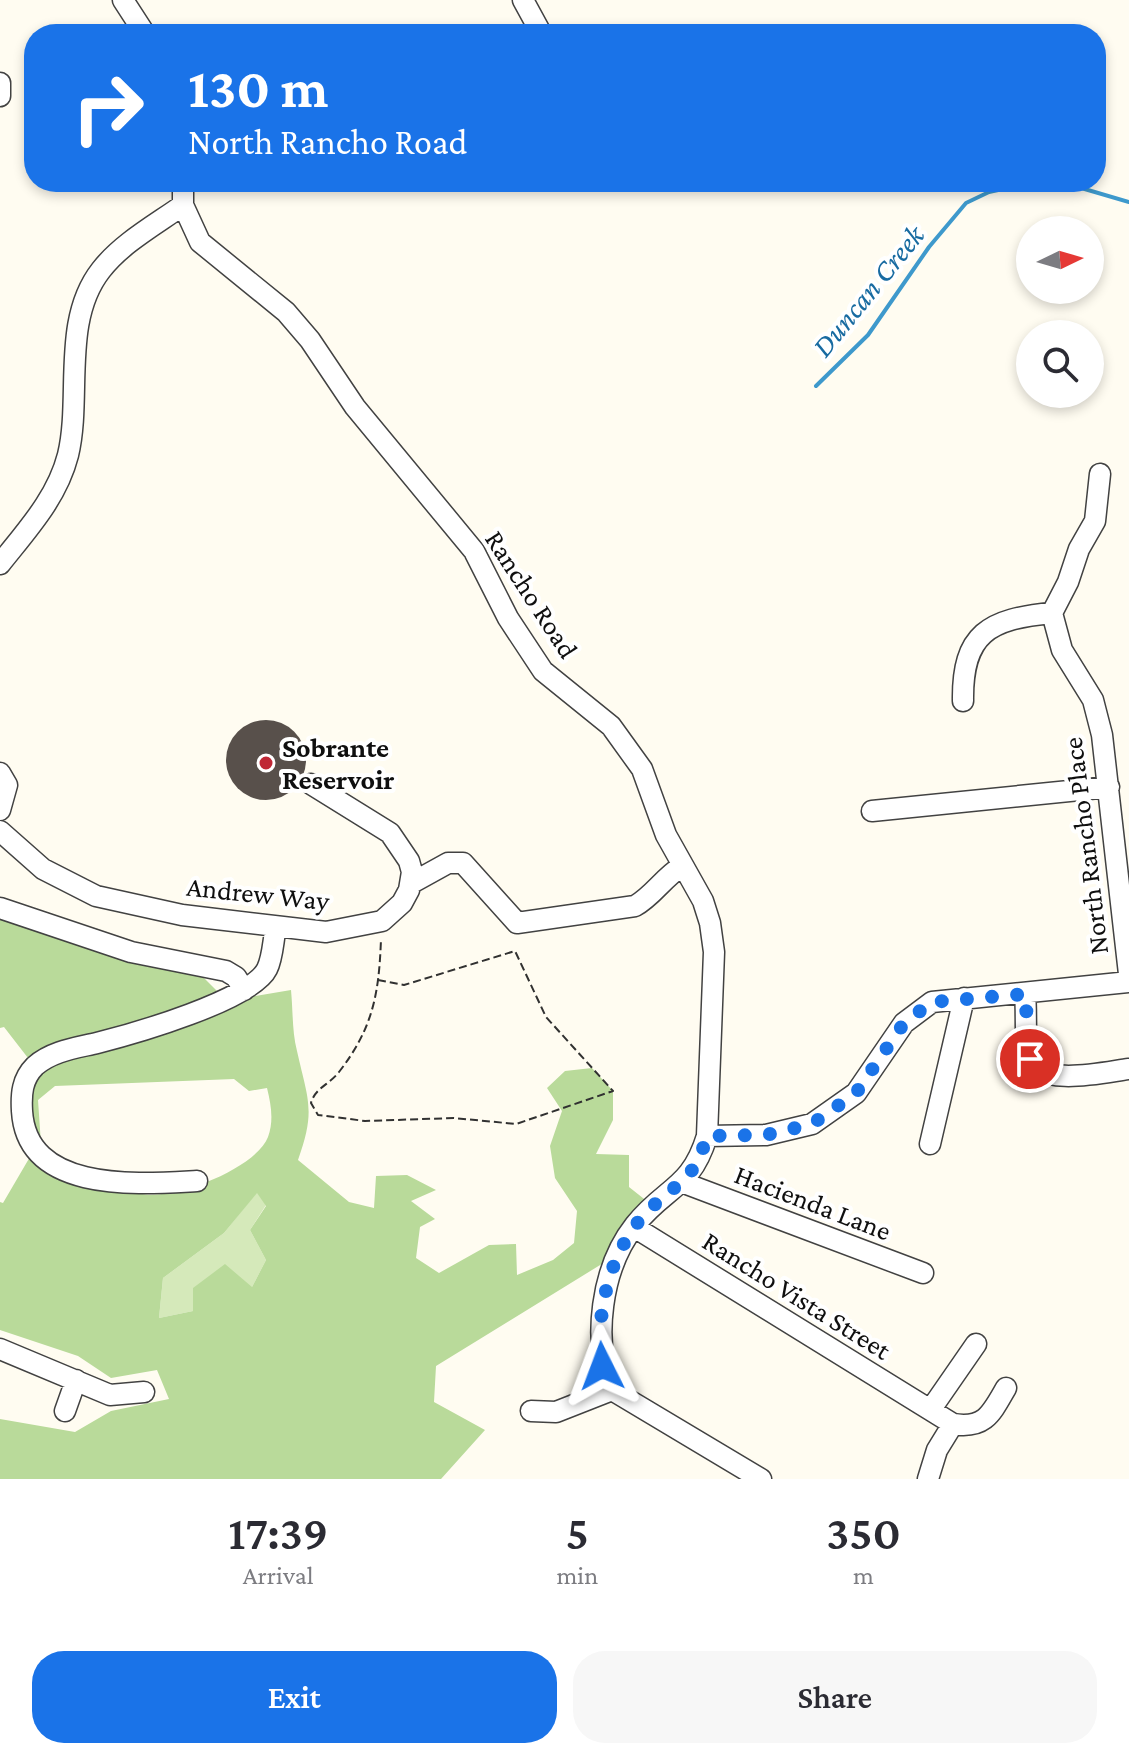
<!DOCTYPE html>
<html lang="en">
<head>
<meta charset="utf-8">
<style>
  :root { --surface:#fff; --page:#f7f7f7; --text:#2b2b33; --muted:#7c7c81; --accent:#1a73e8 }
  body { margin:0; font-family:"Crimson Pro",serif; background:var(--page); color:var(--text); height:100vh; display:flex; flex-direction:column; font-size:30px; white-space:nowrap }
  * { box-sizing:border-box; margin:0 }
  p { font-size:26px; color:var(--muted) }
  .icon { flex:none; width:44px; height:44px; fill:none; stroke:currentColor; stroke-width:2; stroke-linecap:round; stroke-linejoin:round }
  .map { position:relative; height:1479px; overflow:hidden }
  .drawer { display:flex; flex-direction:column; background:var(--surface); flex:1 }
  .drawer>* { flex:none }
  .guide { position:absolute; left:24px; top:24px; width:1082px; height:168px; border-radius:32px; box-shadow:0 4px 12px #0003; background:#1a73e8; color:#fff; overflow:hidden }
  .needle { width:52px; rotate:85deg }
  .fabs { position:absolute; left:1016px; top:216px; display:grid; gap:16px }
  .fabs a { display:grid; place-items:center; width:88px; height:88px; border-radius:50%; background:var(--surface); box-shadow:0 4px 12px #0003; font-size:40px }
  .pin { position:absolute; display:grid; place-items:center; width:68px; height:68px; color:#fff; margin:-34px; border:4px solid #fff; border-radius:50%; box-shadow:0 2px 8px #0007 }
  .me { position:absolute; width:88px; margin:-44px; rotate:357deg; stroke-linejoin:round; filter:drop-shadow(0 0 6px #0008) }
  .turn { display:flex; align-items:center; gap:28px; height:168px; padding:0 32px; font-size:36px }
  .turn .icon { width:104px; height:104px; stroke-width:2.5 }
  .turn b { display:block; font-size:56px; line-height:68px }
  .eta { display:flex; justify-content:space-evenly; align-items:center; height:136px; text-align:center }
  .eta b { font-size:48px; font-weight:600; line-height:56px }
  .cta { display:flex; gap:16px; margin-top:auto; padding:16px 32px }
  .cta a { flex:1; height:92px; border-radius:32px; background:var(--accent); color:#fff; font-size:32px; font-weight:600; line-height:92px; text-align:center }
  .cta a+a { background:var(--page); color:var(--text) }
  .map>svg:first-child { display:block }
  .green { fill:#d5e9ba }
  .forest { fill:#b9da9a; fill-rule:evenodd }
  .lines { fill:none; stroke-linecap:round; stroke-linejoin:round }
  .stream { stroke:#3e99cc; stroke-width:4 }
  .building { fill:#58504b }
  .minor-casing { stroke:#424242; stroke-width:23 }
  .path { stroke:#313131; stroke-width:2; stroke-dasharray:8 4; stroke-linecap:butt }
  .minor { stroke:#fff; stroke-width:20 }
  .route { stroke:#1a73e8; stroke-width:14; stroke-dasharray:0 25.2 }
  .poi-dot { fill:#bf2735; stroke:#fff; stroke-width:3 }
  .labels { text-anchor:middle; stroke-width:8; stroke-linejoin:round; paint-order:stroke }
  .street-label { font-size:28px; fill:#0f0f0f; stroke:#fff }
  .poi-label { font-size:28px; font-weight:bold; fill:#0f0f0f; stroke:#fff; text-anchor:start }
  .water-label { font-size:30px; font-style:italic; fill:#186ba1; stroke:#fff }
</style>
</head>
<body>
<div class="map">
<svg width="1129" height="1479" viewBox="0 0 1129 1479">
  <rect width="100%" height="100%" fill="#fffcf1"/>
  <path class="green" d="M257,1192l9,13 -16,25 16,30 -14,27 -59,24 -34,7 4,-40 61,-45z"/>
  <path class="forest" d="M0,913l197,58 22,22 -122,45 -30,1 -39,19 -24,-31 -4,1z
    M291,990c2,20 1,42 6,61 11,49 19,59 1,109l51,42 25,6 2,-32 31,-1 29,15 -25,11 24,18 -15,8 -4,31 23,15 50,-28 27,-1 1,31 36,-15 21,-17 3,-32 -22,-33 -5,-32 12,-35 -15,-23 18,-17 27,-3 21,23v29l-17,34 33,1v32l24,19 -35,48 -182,112 -2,36 51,28 -44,49h-441v-60l75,13 36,-21 58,-12 -12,-29 -46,8 -33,-22 -78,-26v-128l3,1 31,-53c34,14 69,31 104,43 31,10 118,-24 130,-56 6,-16 3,-33 -1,-49l-18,3 -15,-12 -179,7 -17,14 3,44 -15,-27 10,-47 213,-73zM257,1193l9,13 -16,24 16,30 -14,27 -27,-23 -32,24v23l-34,7 4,-40 61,-45z"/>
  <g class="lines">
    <path class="stream" d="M816,386l52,-51 61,-88 37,-44 23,-11 32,-7h50l58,17"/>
  </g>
  <path class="building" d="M226 760a40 40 0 1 1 80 0a40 40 0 1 1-80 0Z"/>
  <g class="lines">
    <defs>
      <path id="minor" d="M123,0l22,34
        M523,0l18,33
        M0,83v13
        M183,182v23l17,37 86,70 24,28 45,67 119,144 34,67 35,53 68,55 31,43 24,66 37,66 7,22 4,29 -7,184c-16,53 -42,51 -72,89 -34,43 -43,115 -23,165l149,89
        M1100,474l-5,47 -16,28 -11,33 -16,31 10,37 31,50 9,35 27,239
        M0,564c27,-34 57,-66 68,-109 14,-58 -7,-134 33,-185 21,-27 54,-45 82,-65
        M963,701c-1,-68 26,-82 89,-88
        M0,773l7,12 -7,25
        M872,811l237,-24
        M0,831l43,38 53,27 86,19 144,17 56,-11 20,-18 7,-13 3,-18 -3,-11 -19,-28 -79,-49
        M410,884l38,-21h15l54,60 118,-17c18,-10 28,-28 47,-40
        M0,908l131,44 95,19 10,6 8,13
        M1025,994c2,20 -1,45 4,64 10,30 76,14 100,11
        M707,1136l59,-1 46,-11 44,-31 48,-70 28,-21 197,-20
        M930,1144l34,-146
        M197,1181c-57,3 -170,13 -175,-70 -1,-17 0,-32 13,-45 17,-15 41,-18 62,-23 36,-9 155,-43 170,-74 6,-12 6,-29 9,-42
        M684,1183l239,90
        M634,1227l319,197 -16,26 -9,29
        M0,1349l110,46 34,-3
        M931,1409l45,-65
        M65,1411l11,-31
        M531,1411l25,1 56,-22
        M953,1424c32,5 38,-10 53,-36"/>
    </defs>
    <use href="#minor" class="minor-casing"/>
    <path class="path" d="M378,980l26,5 111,-34 31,66 67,74 -97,33 -62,-6 -89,3 -47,-6 -7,-12c4,-15 19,-19 28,-31 34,-44 40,-78 42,-133"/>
    <use href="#minor" class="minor"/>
  </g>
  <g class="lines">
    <path class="route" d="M602,1366c-8,-53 9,-121 50,-159 30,-28 42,-27 55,-71l59,-1 46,-11 44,-31 48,-70 28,-21 93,-8 5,65"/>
  </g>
  <circle class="poi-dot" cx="266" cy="763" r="8"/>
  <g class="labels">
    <g class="street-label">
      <text transform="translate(532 594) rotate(57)" y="10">Rancho Road</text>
      <text transform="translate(1085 846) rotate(-97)" y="10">North Rancho Place</text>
      <text transform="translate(258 893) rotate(6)" y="10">Andrew Way</text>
      <text transform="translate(813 1202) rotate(21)" y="10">Hacienda Lane</text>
      <text transform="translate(797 1295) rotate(32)" y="10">Rancho Vista Street</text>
    </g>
    <g class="poi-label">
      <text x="282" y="757">Sobrante<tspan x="282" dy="32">Reservoir</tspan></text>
    </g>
    <g class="water-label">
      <text transform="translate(868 291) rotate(-51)" y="10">Duncan Creek</text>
    </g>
  </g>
</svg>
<div class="fabs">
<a><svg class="needle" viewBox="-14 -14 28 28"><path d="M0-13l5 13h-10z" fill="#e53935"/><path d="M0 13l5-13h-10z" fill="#7c7c81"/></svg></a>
<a><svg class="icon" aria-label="search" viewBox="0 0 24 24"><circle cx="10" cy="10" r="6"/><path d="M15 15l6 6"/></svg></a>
</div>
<div class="pin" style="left:1030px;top:1059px;background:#d93025"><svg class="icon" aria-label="arrive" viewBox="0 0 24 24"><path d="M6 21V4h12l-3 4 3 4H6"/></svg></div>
<svg class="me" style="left:602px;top:1366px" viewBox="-20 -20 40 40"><path d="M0-17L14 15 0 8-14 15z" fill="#1a73e8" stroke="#fff" stroke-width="4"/></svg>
<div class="guide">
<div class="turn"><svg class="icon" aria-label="right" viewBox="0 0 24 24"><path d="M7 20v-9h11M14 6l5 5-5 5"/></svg><div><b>130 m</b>North Rancho Road</div></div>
</div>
</div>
<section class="drawer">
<div class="eta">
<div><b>17:39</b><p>Arrival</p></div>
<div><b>5</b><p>min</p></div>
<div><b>350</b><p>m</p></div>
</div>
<div class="cta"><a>Exit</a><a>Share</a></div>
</section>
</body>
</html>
